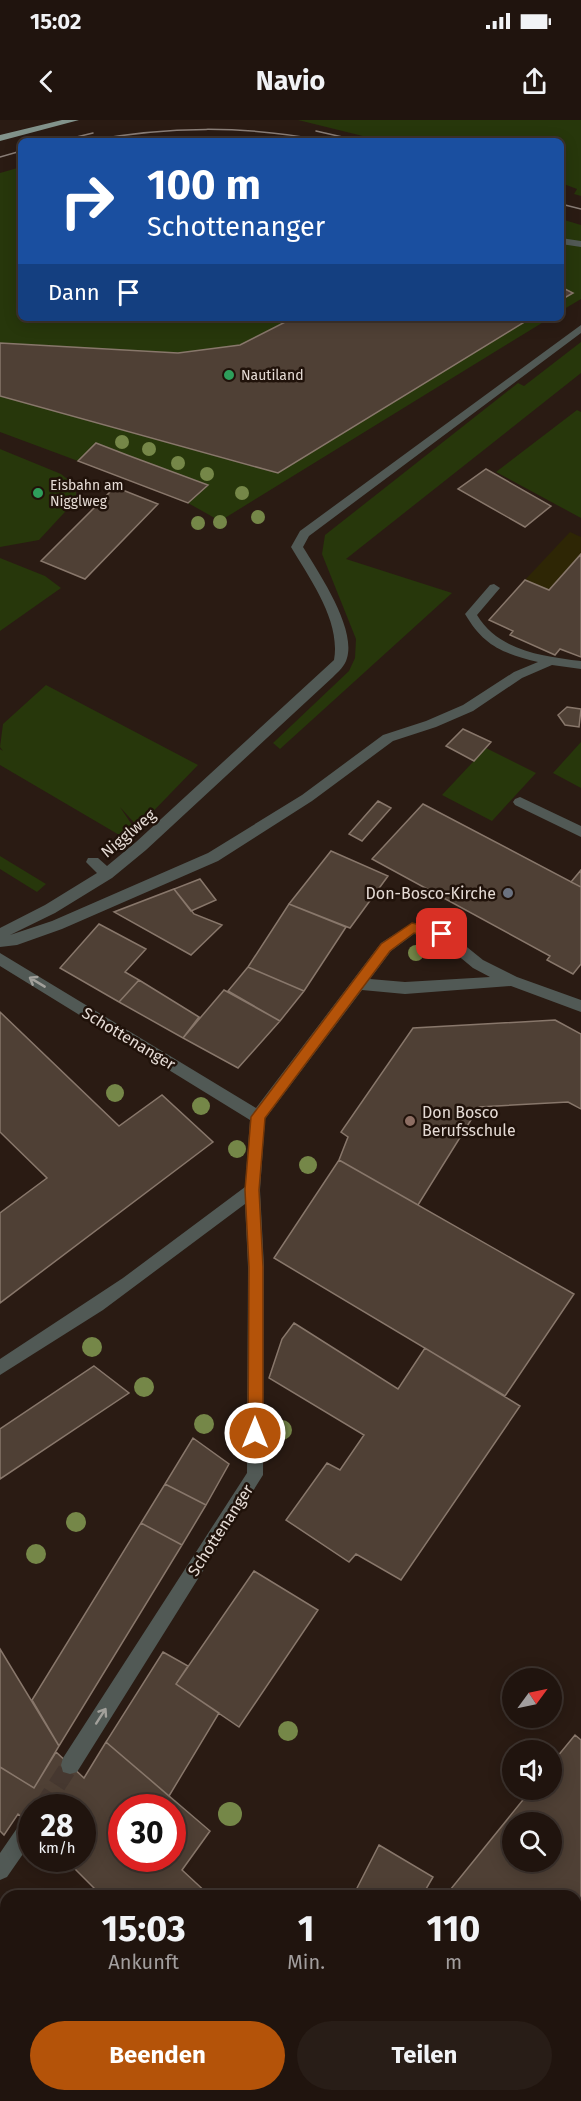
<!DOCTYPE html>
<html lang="de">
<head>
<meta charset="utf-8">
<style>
  :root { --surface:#20140e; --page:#281d17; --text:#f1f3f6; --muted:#a29e9e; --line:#3d332e; --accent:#b45309 }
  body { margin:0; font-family:"Fira Sans",sans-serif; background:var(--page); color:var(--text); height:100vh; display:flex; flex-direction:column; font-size:22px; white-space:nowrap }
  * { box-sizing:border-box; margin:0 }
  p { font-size:20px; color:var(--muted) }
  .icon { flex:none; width:33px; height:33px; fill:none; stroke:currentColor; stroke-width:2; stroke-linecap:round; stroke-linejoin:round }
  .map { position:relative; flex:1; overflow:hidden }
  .side { position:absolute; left:0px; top:1770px; width:582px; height:212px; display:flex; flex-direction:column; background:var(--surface); border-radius:18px 18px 0 0; box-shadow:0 3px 15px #0003,0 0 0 2px var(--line) }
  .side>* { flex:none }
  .top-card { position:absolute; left:18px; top:18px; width:546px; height:183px; border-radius:9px; box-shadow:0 3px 15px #0003,0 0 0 2px var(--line); background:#1a4fa0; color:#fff; overflow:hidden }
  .needle { width:39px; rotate:57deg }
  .controls { position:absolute; left:502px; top:1548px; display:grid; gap:12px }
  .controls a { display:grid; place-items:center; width:60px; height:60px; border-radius:50%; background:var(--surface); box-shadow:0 3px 15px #0003,0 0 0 2px var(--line); font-size:30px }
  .speed { position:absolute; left:18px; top:1674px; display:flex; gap:12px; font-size:30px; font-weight:700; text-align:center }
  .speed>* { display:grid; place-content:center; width:78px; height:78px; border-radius:50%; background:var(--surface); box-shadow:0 3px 15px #0003,0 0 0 2px var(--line); line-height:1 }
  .speed small { font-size:15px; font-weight:400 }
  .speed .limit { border:9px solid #d22; background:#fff; color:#111 }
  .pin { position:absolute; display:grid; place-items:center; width:51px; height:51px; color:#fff; margin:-26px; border-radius:12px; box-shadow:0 3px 9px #0006 }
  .me { position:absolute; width:66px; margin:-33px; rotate:0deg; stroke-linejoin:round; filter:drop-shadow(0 0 4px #0008) }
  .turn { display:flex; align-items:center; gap:21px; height:126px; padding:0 30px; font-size:27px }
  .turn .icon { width:78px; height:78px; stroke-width:2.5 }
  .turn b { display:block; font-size:42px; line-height:51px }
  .then { display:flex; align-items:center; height:57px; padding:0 30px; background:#0003; gap:12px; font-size:22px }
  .eta { display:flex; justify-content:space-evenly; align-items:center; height:102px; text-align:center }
  .eta b { font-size:36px; font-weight:700; line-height:42px }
  .primary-button { display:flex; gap:12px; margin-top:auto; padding:12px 30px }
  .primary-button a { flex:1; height:69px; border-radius:36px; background:var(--accent); color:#fff; font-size:24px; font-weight:700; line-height:69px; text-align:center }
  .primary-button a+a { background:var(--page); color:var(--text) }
  .status { display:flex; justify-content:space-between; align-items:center; height:42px; padding:0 30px; background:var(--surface); direction:ltr }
  .status svg { height:16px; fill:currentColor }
  header { display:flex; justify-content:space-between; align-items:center; height:78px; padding:0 30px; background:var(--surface); font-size:27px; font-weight:700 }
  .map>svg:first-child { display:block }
  .green { fill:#27370b }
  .sand { fill:#2e2605 }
  .building { fill:#4f4035; stroke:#88776b; stroke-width:1.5; fill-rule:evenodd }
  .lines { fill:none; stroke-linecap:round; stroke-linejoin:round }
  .minor-tunnel { stroke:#463830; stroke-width:18; stroke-dasharray:18 9; stroke-linecap:butt }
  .minor { fill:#515955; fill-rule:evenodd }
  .major { fill:#82938b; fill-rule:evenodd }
  .tram { stroke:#8a7e77; stroke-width:1.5 }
  .tree { fill:#758748 }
  .oneway { stroke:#a2a09b }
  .route { fill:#b45309; stroke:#753606; stroke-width:1.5 }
  .leisure-dot { fill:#2e9e5b; stroke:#20120a; stroke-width:2 }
  .worship-dot { fill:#6b7280; stroke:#20120a; stroke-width:2 }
  .education-dot { fill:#8d6e63; stroke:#20120a; stroke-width:2 }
  .labels { text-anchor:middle; stroke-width:5; stroke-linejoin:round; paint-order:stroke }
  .far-poi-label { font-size:14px; fill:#e5dbd5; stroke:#20120a; text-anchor:start }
  .street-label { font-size:16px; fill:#e5dbd5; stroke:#20120a }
  .poi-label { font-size:16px; fill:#e5dbd5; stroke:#20120a; text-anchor:end }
</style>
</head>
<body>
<div class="status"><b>15:02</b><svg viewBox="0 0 49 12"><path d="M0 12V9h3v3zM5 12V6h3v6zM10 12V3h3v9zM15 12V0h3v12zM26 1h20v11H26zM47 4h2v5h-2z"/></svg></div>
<header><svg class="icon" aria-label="back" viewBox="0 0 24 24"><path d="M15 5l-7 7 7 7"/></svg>Navio<svg class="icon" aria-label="share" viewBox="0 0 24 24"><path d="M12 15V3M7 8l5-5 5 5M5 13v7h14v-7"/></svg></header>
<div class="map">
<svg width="581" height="1981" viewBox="0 0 581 1981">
  <rect width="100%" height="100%" fill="#2a1b13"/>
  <path class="green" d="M298,0h283v76l-7,-2 3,-5 -16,-6v-42h-178z
    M229,16l40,5h-139l21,-4z
    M21,47v151h529l-330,203 -32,-18 19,-18 -111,-42 -18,18 -78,-29v-259z
    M561,99l20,6v74l-20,12z
    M581,222v31l-235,186 106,34 -172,156 -7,-6 76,-72 6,-13 1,-19 -34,-85 3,-19 193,-152 6,3z
    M577,290l4,2v106l-85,-46z
    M0,329l61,25 15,12v14l-37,40 -39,7z
    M0,438l45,18 16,12 -61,43z
    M46,565l152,80 -60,62 -18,-20 14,21 -13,8 -121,-71v-16l3,2 -3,-4 3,-23z
    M581,622v46l-28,-15z
    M486,628l50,25 -44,48 -50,-26z
    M0,736l46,28 -9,8 -37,-23z"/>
  <path class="sand" d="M570,412l11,5v17l-32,36 -24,-10z"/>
  <path class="building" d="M561,167l12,6 -12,7z
    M293,198h238l-253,155 -278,-77v-53l178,10 62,-8z
    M96,323l31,12 81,30 -20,18 -110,-42z
    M486,349l65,37 -26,21 -67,-38z
    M115,367l43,17 -73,75 -44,-18z
    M581,434v103l-21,-8 -5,6 -45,-20 3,-4 -24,-11 36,-40 24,10z
    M567,587l14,2 -2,18 -14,-2 -7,-10z
    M463,609l28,13 -17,19 -28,-15z
    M378,681l13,7 -29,33 -13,-7z
    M423,684l158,83v77l-8,10 -26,-14 3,-4 -178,-97z
    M331,731l57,25 -38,52 -61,-24z
    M581,750v17l-10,-5z
    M200,759l16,21 -25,11 -17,-22z
    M174,769l20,25 28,11 -31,30 -77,-43z
    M289,784l57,23 -42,64 -56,-24z
    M99,804l47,25 -21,23 14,8 -20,22 -59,-34z
    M248,847l56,24 -24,30 -52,-30z
    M139,860l60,37 -16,21 -64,-36z
    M224,870l56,31 -42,47 -55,-30z
    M0,892l119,114 43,-31 51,47 -213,161v-90l47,-35 -47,-46z
    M555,900l26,14v75l-13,-7 -89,5 -61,98 -79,-45 9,-23 -7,-5 72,-104z
    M339,1040l235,134 -69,102 -231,-138z
    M294,1203l104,66 27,-41 95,58 -119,174 -45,-26 -7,8 -63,-42 41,-57 13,7 24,-35 -95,-57 13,-39z
    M94,1246l35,27 -129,86v-50z
    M193,1318l36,26 -23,41 -41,-21z
    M165,1364l41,21 -24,40 -41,-22z
    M141,1403l41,22 -123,201 -27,-46z
    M254,1451l64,39 -79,117 -63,-43z
    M0,1529l59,97 -25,42 -34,-21z
    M163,1532l25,14 -12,18 43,29 -50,83 -63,-54z
    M575,1615l6,5v197l-5,6v-47l-130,-1 85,-105h21v-27zM513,1702h39v40h-39z
    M106,1622l104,89 -28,39 28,26h-108l-38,-38h18v-50h-50v17l-14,-11 -14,21 -4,-4v-64l34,21 22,-36 28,26zM122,1688h50v50h-50z
    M379,1725l54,32 -11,19h-69z
    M581,1936v45h-34l4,-5h25v-34z
    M255,1976h70l-3,5h-69z"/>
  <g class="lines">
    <path class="minor-tunnel" d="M42,1688l28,-43"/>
    <path class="minor" d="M561,118l20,3v6l-20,-3z
      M581,205v8l-272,203 -6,11c16,26 53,81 44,111 -2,8 -9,14 -14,19l-187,173 -34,28 -57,35 -45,22 42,-14 156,-68 94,-58 81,-60 43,-14 37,-16 51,-33 24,-10c-36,-9 -54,-16 -73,-48l25,-29 4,-1 6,4 -23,27c22,36 65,41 104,46v8l-29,-4 -30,13 -49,33 -37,16 -43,14 -81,60 -94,60 -156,68 -45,16 -17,2v-19l45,-23 52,-32 -11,-11 2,-4h10l9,8 29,-24 198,-182c7,-39 -24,-81 -43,-113l9,-16z
      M520,677l61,29v11l-66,-32 -2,-3 2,-3z
      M412,803l35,8 36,29 34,17 64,23v12l-70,-26 -106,8 -43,-4 -97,129 -5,71 4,77 -1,208 -186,297 -7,2 -7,-2 -2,-7 2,-7 184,-285 1,-206 -3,-63 -142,106 -103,65v-16l123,-81 122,-91 5,-67 -250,-154v-13l256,155 125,-165zM414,814l24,5 35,29 17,9 -85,5 -35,-3 21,-28z
      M31,1696l1,25 -25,36 -7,3v-27l24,-35z
      M0,1858l6,3v39l-6,-3z
      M581,1879v26l-5,2v-26z
      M509,1976h22l-2,5h-22z"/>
    <path class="major" d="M62,0h17l-79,21v-6z"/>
    <path class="tram" d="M316,11l44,10
      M60,21l33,-8
      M86,21c82,-15 158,-16 240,0
      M0,37l21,-6
      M561,84l20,5"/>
  </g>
  <g class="tree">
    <circle cx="122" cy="322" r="7"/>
    <circle cx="149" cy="329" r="7"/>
    <circle cx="178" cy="343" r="7"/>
    <circle cx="207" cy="354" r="7"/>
    <circle cx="242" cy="373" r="7"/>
    <circle cx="258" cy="397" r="7"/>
    <circle cx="220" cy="402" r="7"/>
    <circle cx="198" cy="403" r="7"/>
    <circle cx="416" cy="833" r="8"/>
    <circle cx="115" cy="973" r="9"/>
    <circle cx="201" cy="986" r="9"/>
    <circle cx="237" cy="1029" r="9"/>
    <circle cx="308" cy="1045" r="9"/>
    <circle cx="92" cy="1227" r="10"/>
    <circle cx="144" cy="1267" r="10"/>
    <circle cx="204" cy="1304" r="10"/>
    <circle cx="282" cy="1310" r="10"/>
    <circle cx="76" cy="1402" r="10"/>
    <circle cx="36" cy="1434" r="10"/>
    <circle cx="288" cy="1611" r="10"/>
    <circle cx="230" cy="1694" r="12"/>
  </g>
  <defs><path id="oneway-shaft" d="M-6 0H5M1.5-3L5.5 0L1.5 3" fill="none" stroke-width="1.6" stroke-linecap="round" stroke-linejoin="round" transform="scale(1.5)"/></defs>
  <g class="oneway">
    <use href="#oneway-shaft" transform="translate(37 862) rotate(-149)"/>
    <use href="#oneway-shaft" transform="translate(101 1596) rotate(-57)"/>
  </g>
  <path class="route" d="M412,803l30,7 7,4 -7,5 -28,-6 -24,18 -125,167 -6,72 4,77v166l-2,5 -6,2 -5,-2 -2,-5 1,-166 -4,-77 6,-73 130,-173z"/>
  <g class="leisure-dot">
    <circle cx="229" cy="255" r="6"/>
    <circle cx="38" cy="373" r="6"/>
  </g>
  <circle class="worship-dot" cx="508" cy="773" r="6"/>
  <circle class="education-dot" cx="410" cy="1001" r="6"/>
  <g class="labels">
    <g class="far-poi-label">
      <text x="241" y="260">Nautiland</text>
      <text x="50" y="370">Eisbahn am<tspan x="50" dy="16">Nigglweg</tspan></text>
    </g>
    <g class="street-label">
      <text transform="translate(128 713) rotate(-40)" y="6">Nigglweg</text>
      <text transform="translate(129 918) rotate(31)" y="6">Schottenanger</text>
      <text transform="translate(220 1410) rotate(-57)" y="6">Schottenanger</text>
    </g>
    <g class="poi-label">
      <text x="496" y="779">Don-Bosco-Kirche</text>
      <text x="422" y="998" text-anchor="start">Don Bosco<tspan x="422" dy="18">Berufsschule</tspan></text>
    </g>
  </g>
</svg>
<div class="controls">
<a><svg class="needle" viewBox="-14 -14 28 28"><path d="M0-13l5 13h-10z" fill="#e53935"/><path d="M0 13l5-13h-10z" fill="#a29e9e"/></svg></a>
<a><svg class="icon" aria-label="sound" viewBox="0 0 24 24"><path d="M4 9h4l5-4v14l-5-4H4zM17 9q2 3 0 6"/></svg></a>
<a><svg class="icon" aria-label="search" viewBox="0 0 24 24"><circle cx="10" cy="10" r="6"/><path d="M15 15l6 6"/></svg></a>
</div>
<div class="speed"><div>28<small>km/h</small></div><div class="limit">30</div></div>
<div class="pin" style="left:442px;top:814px;background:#d93025"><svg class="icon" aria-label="arrive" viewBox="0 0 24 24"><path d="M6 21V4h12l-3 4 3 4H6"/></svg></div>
<svg class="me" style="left:255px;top:1313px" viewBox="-20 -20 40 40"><circle r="17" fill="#b45309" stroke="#fff" stroke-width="3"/><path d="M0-11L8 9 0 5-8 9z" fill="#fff"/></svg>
<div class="top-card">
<div class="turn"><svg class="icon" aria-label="right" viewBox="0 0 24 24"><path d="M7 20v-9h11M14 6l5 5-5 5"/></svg><div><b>100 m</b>Schottenanger</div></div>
<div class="then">Dann<svg class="icon" aria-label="arrive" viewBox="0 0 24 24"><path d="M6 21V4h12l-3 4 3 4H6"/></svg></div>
</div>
<section class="side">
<div class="eta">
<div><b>15:03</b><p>Ankunft</p></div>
<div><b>1</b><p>Min.</p></div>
<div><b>110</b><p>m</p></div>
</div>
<div class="primary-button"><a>Beenden</a><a>Teilen</a></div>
</section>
</div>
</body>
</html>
